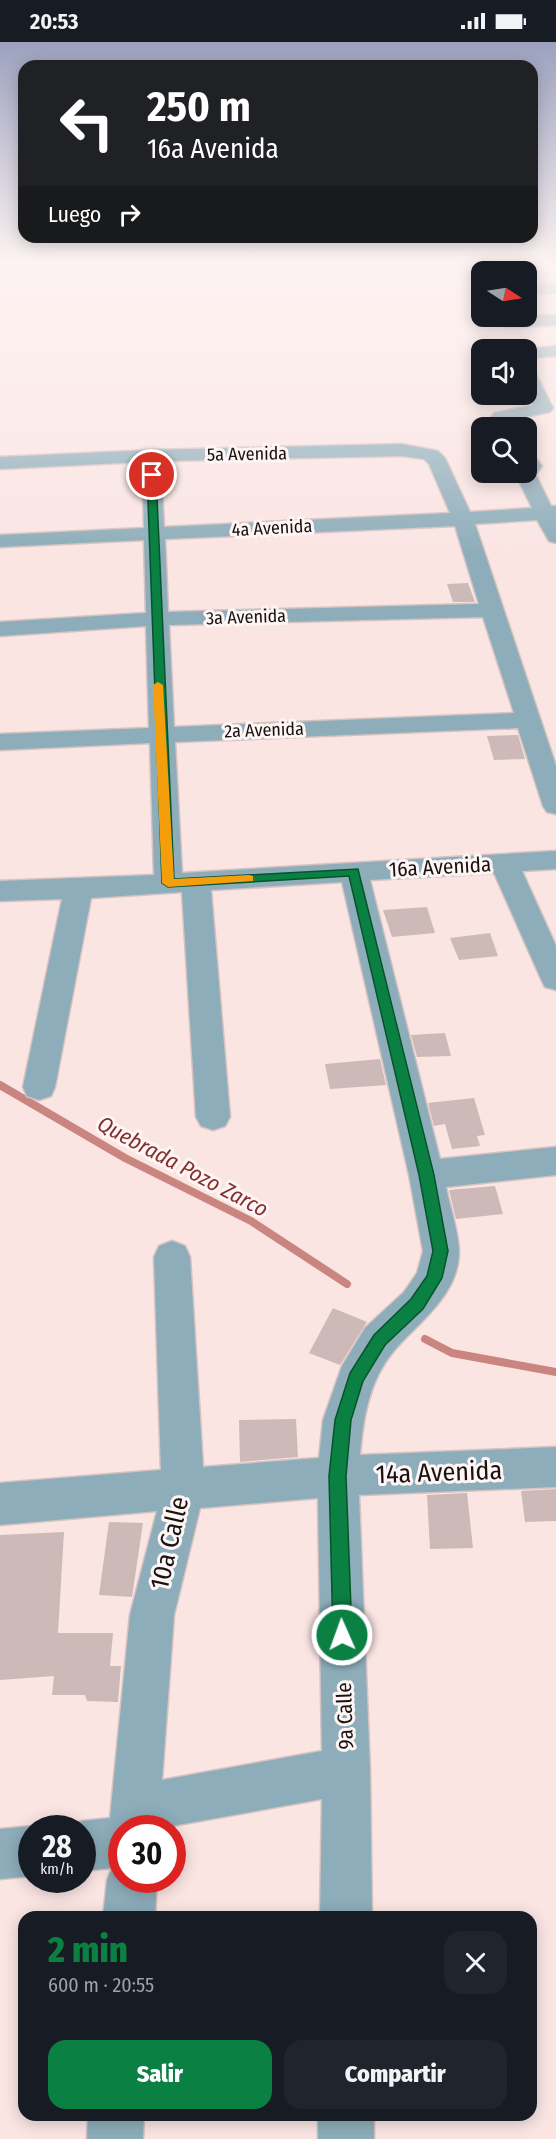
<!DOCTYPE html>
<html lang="es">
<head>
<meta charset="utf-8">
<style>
  :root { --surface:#171b24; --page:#20242c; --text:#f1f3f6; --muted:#9ea1a6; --accent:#0b8043 }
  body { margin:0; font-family:"Fira Sans Condensed",sans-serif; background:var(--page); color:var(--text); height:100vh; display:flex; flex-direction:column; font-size:22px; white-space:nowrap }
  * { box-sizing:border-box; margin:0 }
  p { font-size:20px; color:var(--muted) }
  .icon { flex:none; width:33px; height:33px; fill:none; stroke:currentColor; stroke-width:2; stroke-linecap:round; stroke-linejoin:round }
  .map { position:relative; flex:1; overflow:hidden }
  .sheet { position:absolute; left:18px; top:1869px; width:519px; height:210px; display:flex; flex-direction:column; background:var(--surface); border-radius:18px; box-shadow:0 3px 15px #0003 }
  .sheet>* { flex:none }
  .hud { position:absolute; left:18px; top:18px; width:520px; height:183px; border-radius:18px; box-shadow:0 3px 15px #0003; background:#202124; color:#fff; overflow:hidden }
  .needle { width:39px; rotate:102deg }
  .buttons { position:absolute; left:471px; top:219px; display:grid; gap:12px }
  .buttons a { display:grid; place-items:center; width:66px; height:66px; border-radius:12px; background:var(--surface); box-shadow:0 3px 15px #0003; font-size:30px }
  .speed { position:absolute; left:18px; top:1773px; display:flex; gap:12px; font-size:30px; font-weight:700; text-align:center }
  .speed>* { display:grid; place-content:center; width:78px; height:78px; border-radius:50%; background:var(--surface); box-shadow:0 3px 15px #0003; line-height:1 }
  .speed small { font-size:15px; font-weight:400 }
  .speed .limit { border:9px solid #d22; background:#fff; color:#111 }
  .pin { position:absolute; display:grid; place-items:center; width:51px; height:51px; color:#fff; margin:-26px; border:3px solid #fff; border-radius:50%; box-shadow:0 2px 6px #0007 }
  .me { position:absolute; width:66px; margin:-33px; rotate:358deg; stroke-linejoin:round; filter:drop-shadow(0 0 4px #0008) }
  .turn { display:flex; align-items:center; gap:21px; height:126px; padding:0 30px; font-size:27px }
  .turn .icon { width:78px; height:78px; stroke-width:2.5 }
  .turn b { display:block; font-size:42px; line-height:51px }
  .then { display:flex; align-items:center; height:57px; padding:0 30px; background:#0003; gap:12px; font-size:22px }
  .round { display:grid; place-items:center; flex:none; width:63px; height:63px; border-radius:18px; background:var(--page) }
  .head { display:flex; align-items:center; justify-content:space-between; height:102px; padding:0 30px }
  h1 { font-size:36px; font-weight:800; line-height:45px; color:var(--accent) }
  .cta { display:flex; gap:12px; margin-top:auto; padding:12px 30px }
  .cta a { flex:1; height:69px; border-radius:18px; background:var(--accent); color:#fff; font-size:24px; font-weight:800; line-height:69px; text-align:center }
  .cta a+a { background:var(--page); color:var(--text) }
  .status { display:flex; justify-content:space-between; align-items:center; height:42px; padding:0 30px; background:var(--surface); direction:ltr }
  .status svg { height:16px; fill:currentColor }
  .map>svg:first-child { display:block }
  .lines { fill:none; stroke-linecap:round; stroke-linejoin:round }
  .stream-far1 { stroke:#cb8580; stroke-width:7 }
  .stream { stroke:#cb8580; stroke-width:8 }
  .building { fill:#cdb9b7 }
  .minor-casing { stroke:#d6c3c1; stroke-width:3 }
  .minor { fill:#8dadba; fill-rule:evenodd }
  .route { fill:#0b8043; stroke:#07532c; stroke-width:1.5 }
  .slow { fill:#f59e0b }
  .labels { text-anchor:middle; stroke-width:6; stroke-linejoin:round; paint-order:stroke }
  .far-street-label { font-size:18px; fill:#191211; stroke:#fef5f5 }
  .street-label { font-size:21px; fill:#191211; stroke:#fef5f5 }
  .water-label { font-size:22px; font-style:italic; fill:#842f2e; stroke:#fef5f5 }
  .near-street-label { font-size:26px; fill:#191211; stroke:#fef5f5 }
</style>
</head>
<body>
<div class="status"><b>20:53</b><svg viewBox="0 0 49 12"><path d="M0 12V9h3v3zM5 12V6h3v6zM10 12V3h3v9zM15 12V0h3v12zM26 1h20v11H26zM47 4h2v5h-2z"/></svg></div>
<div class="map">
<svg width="556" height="2097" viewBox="0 0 556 2097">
  <rect width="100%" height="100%" fill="#fae5e3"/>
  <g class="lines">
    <path class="stream-far1" d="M0,1043l3,2"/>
    <path class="stream" d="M0,1043l125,73 126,63 96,63
      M425,1297l27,14 104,19"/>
  </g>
  <path class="building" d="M468,541l7,19h-22l-6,-18z
    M518,693l7,24 -31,1 -7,-24z
    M427,865l8,26 -43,4 -9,-27z
    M490,891l8,23 -39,4 -9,-22z
    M445,991l6,23 -34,1 -6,-22z
    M380,1017l6,26 -56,4 -5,-25z
    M474,1056l11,37 -8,1 3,10 -28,3 -7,-25 -11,2 -6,-23z
    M495,1144l8,28 -47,5 -7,-29z
    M333,1266l34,14 -27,43 -31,-12z
    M296,1377l2,38 -58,5 -1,-42z
    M556,1447v32l-31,1 -4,-31z
    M467,1451l6,55 -43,1 -3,-54z
    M109,1480l34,1 -11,74 -33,-2z
    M64,1490l-6,101h55l-3,33h11l-3,36 -31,-1 -2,-6h-33l2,-19 -54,4v-145z"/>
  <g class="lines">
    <defs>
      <path id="minor" d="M457,220h15l10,14v15l-5,-1z
        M556,241v10l-30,2v-10z
        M556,273v10l-50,3 -6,-2 -6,-10z
        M556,304v10l-30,2v-8h-6z
        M526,325l9,5 18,36 -3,4 -39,8 3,8h-18l-5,-11 3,-4 39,-8 -7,-14z
        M402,402l36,7 7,7 25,54 62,-4 -16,-33 10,-3v-20l7,2 9,12 -6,9 15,31h5v37l-7,-2 -12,-21 -62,4 81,242v48l-9,-2 -4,-6 -25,-78 -343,14 7,131 374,-22v18l-34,2 34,75v44l-11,-3 -4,-8 -47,-106 -124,7 70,279 116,-12v28l-110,12c4,20 12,43 13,63 1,45 -41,72 -66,102 -24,29 -30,67 -33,103l196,-8v40l-197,8 11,276 2,146h-52l2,-118 -161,29h-39v52h35l-2,37h-52l4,-37 5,-12 -30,3v-43h-18l18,-7 28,-3 20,-203 27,-104 -157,14v-42l161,-13 -7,-213 5,-11 13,-5 13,5 5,11 13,210 116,-9 4,-38 19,-54 23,-38 39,-36 13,-19 6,-22 -14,-76 -67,-293 -131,8 19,227 -5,9 -12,4 -12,-4 -5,-9 -14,-225 -91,6 -36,189 -4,9 -12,4 -12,-4 -4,-9 39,-188 -62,2v-20l154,-6 -4,-132 -150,7v-16l149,-6 -3,-102 -146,10v-14l146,-9 -2,-73 -144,7v-12l144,-7 -2,-66 -142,7v-12l151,-7zM402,414l22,3 5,5 21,49 -286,14 -3,-66zM455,484l24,78 -311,8 -3,-73zM483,575l31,96 -340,14 -5,-102zM318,1456l4,253 -160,29 12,-165 26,-107z
        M32,1784l6,2h-6v48l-32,3v-50z
        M88,2073h56l-1,24h-56z
        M318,2073h56v24h-56z"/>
    </defs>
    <use href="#minor" class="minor-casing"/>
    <use href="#minor" class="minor"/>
  </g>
  <linearGradient id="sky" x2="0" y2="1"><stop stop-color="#9ca1be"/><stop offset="0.43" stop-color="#fdf3f2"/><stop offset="1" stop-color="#fdf3f2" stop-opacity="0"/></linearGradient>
  <rect width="556" height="514" fill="url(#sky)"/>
  <path class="route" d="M152,431l4,2 18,404 184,-10 76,306 14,76 -6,27 -19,31 -38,36 -22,36 -12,39 -5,56 6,159 -3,7 -7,3 -6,-3 -3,-7 -4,-159 6,-56 15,-47 24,-38 37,-36 16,-23 6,-25 -14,-76 -70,-299 -181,11 -6,-4 -15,-408z"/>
  <path class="slow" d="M158,640l5,3 11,194 75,-4 4,1v5l-85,6 -6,-4 -9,-198z"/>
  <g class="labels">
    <g class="far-street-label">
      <text transform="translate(247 412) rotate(-1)" y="6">5a Avenida</text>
      <text transform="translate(272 486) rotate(-3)" y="6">4a Avenida</text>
      <text transform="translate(246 575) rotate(-2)" y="6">3a Avenida</text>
      <text transform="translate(264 688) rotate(-2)" y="6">2a Avenida</text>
    </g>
    <g class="street-label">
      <text transform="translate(440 825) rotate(-3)" y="7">16a Avenida</text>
      <text transform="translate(345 1674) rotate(-92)" y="7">9a Calle</text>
    </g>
    <g class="water-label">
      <text transform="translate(183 1124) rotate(28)" y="8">Quebrada Pozo Zarco</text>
    </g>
    <g class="near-street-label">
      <text transform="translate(439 1430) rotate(-2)" y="9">14a Avenida</text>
      <text transform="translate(169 1501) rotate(-77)" y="9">10a Calle</text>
    </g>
  </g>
</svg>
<div class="buttons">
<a><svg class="needle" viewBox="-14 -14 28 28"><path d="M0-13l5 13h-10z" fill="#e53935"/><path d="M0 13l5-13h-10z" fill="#9ea1a6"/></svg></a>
<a><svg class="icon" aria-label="sound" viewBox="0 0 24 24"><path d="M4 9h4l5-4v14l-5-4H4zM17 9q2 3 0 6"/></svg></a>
<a><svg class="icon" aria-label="search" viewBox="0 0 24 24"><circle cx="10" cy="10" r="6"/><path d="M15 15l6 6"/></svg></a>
</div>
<div class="speed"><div>28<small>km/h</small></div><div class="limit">30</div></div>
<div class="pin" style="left:152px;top:433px;background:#d93025"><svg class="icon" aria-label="arrive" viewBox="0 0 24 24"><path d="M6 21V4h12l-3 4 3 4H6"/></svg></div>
<svg class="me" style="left:342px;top:1593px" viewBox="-20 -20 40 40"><circle r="17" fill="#0b8043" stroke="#fff" stroke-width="3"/><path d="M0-11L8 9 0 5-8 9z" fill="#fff"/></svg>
<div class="hud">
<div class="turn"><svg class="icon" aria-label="left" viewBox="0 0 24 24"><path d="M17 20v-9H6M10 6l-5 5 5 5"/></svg><div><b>250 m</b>16a Avenida</div></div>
<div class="then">Luego<svg class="icon" aria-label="right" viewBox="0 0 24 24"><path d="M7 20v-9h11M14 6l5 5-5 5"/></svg></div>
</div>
<section class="sheet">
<div class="head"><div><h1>2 min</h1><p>600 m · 20:55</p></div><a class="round"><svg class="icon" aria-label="close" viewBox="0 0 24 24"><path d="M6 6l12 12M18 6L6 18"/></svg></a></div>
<div class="cta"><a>Salir</a><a>Compartir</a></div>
</section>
</div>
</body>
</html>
